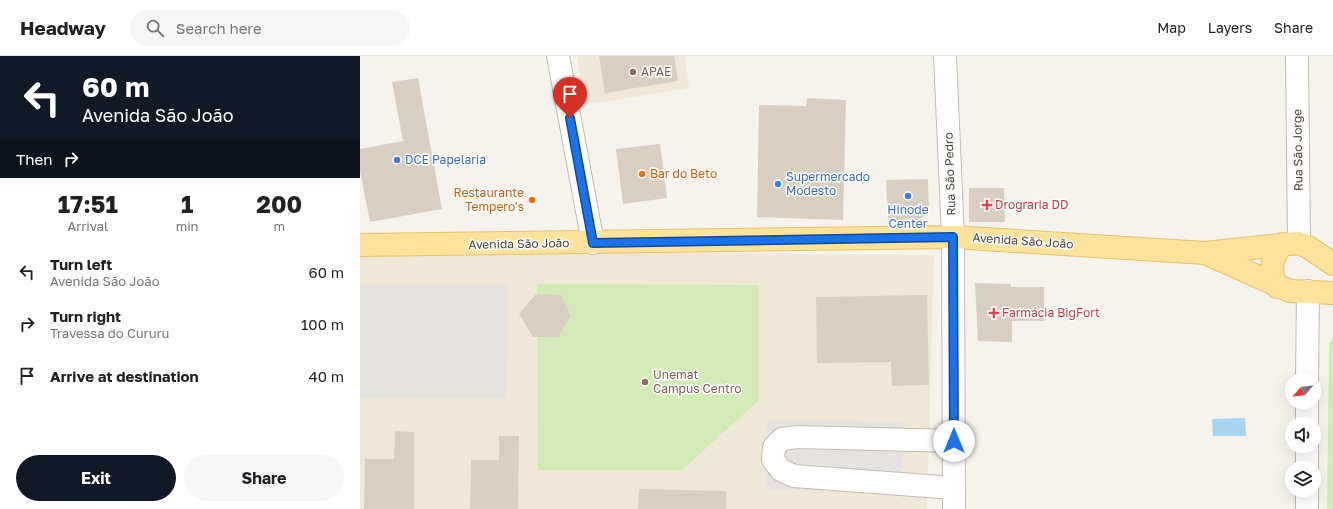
<!DOCTYPE html>
<html lang="en">
<head>
<meta charset="utf-8">
<style>
  :root { --surface:#fff; --page:#f6f6f6; --text:#202124; --muted:#757577; --line:#e0e0e0; --accent:#111827 }
  body { margin:0; font-family:"Golos Text",sans-serif; background:var(--page); color:var(--text); height:100vh; display:flex; flex-direction:column; font-size:15px; white-space:nowrap }
  * { box-sizing:border-box; margin:0 }
  p { font-size:13px; color:var(--muted) }
  .icon { flex:none; width:22px; height:22px; fill:none; stroke:currentColor; stroke-width:2; stroke-linecap:round; stroke-linejoin:round }
  .map { position:relative; flex:1; overflow:hidden }
  .sheet { display:flex; flex-direction:column; background:var(--surface); width:360px }
  .sheet>* { flex:none }
  .hud { background:#111827; color:#fff; overflow:hidden }
  .needle { width:26px; rotate:242deg }
  .buttons { position:absolute; left:925px; top:317px; display:grid; gap:8px }
  .buttons a { display:grid; place-items:center; width:36px; height:36px; border-radius:50%; background:var(--surface); box-shadow:0 4px 16px #0002; font-size:20px }
  .pin { position:absolute; display:grid; place-items:center; width:34px; height:34px; color:#fff; margin:-41px -17px; border-radius:50% 50% 50% 0; rotate:-45deg; box-shadow:0 0 4px #0007 }
  .pin .icon { rotate:45deg }
  .me { position:absolute; width:44px; margin:-22px; rotate:0deg; stroke-linejoin:round; filter:drop-shadow(0 0 3px #0008) }
  .turn { display:flex; align-items:center; gap:14px; height:84px; padding:0 16px; font-size:18px }
  .turn .icon { width:52px; height:52px; stroke-width:2.5 }
  .turn b { display:block; font-size:28px; line-height:34px }
  .then { display:flex; align-items:center; height:38px; padding:0 16px; background:#0003; gap:8px; font-size:15px }
  .eta { display:flex; justify-content:space-evenly; align-items:center; height:68px; text-align:center }
  .eta b { font-size:24px; font-weight:700; line-height:28px }
  .action { display:flex; gap:8px; margin-top:auto; padding:8px 16px }
  .action a { flex:1; height:46px; border-radius:24px; background:var(--accent); color:#fff; font-size:16px; font-weight:700; line-height:46px; text-align:center }
  .action a+a { background:var(--page); color:var(--text) }
  ul { padding:0; list-style:none }
  li { display:flex; align-items:center; gap:12px; height:52px; padding:0 16px }
  li div { flex:1 }
  li b { display:block; font-size:15px }
  li em { font-style:normal }
  header { display:flex; align-items:center; gap:24px; box-sizing:border-box; height:56px; padding:0 20px; background:var(--surface); border-bottom:1px solid var(--line) }
  header strong { font-size:19px }
  nav { display:flex; gap:22px; margin-inline-start:auto; font-size:14px }
  .search { width:280px; height:36px; background:var(--page); display:flex; align-items:center; gap:10px; box-sizing:border-box; padding:0 14px; border-radius:22px; color:var(--muted); font-size:15px }
  main { display:flex; flex:1; min-height:0 }
  .map>svg:first-child { display:block }
  .education { fill:#efe8d6 }
  .green { fill:#d2eab5 }
  .parking { fill:#e5e3e0 }
  .water { fill:#a9d4f2 }
  .building { fill:#d8cfc1 }
  .lines { fill:none; stroke-linecap:round; stroke-linejoin:round }
  .minor-casing { stroke:#c2bbae; stroke-width:24 }
  .major-casing { stroke:#e6c16a; stroke-width:24 }
  .minor { stroke:#fff; stroke-width:22 }
  .major { stroke:#ffe39c; stroke-width:22 }
  .route-casing { stroke:#114b97; stroke-width:10 }
  .route { stroke:#1a73e8; stroke-width:7 }
  .education-dot { fill:#8d6e63; stroke:#fff; stroke-width:1.5 }
  .shop-dot { fill:#3f7fe0; stroke:#fff; stroke-width:1.5 }
  .food-dot { fill:#e8710a; stroke:#fff; stroke-width:1.5 }
  .health-dot { fill:#e0444e; stroke:#fff; stroke-width:1.5 }
  .labels { text-anchor:middle; stroke-width:3; stroke-linejoin:round; paint-order:stroke }
  .education-label { font-size:12px; fill:#785e54; stroke:#fff; text-anchor:start }
  .street-label { font-size:12px; fill:#4b4439; stroke:#fff }
  .shop-label { font-size:12px; fill:#366cbe; stroke:#fff; text-anchor:start }
  .food-label { font-size:12px; fill:#c56008; stroke:#fff; text-anchor:start }
  .health-label { font-size:12px; fill:#be3a42; stroke:#fff; text-anchor:start }
</style>
</head>
<body>
<header>
<strong>Headway</strong>
<div class="search"><svg class="icon" aria-label="search" viewBox="0 0 24 24"><circle cx="10" cy="10" r="6"/><path d="M15 15l6 6"/></svg>Search here</div>
<nav><a>Map</a><a>Layers</a><a>Share</a></nav>
</header>
<main>
<section class="sheet">
<div class="hud">
<div class="turn"><svg class="icon" aria-label="left" viewBox="0 0 24 24"><path d="M17 20v-9H6M10 6l-5 5 5 5"/></svg><div><b>60 m</b>Avenida São João</div></div>
<div class="then">Then<svg class="icon" aria-label="right" viewBox="0 0 24 24"><path d="M7 20v-9h11M14 6l5 5-5 5"/></svg></div>
</div>
<div class="eta">
<div><b>17:51</b><p>Arrival</p></div>
<div><b>1</b><p>min</p></div>
<div><b>200</b><p>m</p></div>
</div>
<ul>
<li><svg class="icon" aria-label="left" viewBox="0 0 24 24"><path d="M17 20v-9H6M10 6l-5 5 5 5"/></svg><div><b>Turn left</b><p>Avenida São João</p></div><em>60 m</em></li>
<li><svg class="icon" aria-label="right" viewBox="0 0 24 24"><path d="M7 20v-9h11M14 6l5 5-5 5"/></svg><div><b>Turn right</b><p>Travessa do Cururu</p></div><em>100 m</em></li>
<li><svg class="icon" aria-label="arrive" viewBox="0 0 24 24"><path d="M6 21V4h12l-3 4 3 4H6"/></svg><div><b>Arrive at destination</b></div><em>40 m</em></li>
</ul>
<div class="action"><a>Exit</a><a>Share</a></div>
</section>
<div class="map">
<svg width="973" height="453" viewBox="0 0 973 453">
  <rect width="100%" height="100%" fill="#f6f3ec"/>
  <path class="education" d="M217,0h108l4,32 -104,17z
    M0,194l574,5 -7,254h-567z"/>
  <path class="green" d="M177,228l222,1v115l-77,70h-144z
    M973,281v172h-6l2,-165z"/>
  <path class="parking" d="M0,228l148,1 -1,114 -147,-1z
    M407,363l136,3 -1,70 -136,-3z"/>
  <path class="water" d="M885,362l1,18h-33l-1,-17z"/>
  <path class="building" d="M239,0h75l4,25 -73,12z
    M58,22l24,131 -72,13 -10,-51v-22l43,-8 -11,-59z
    M447,42l39,2 -3,120 -86,-3 2,-112 47,1z
    M300,88l7,54 -44,6 -7,-55z
    M568,123l1,33 -10,8 -31,1 -2,-41z
    M609,132h35l1,34h-36z
    M615,227l36,1v3h33v34h-32v21l-34,-1z
    M176,238l25,1 10,21 -13,21h-25l-14,-23z
    M567,239l2,90 -37,1 -1,-24 -74,1 -1,-66z
    M35,375l19,1v77h-50l1,-50h29z
    M139,380h20l-1,73h-48l1,-49h28z
    M279,433l87,2v18h-88z"/>
  <g class="lines">
    <defs>
      <path id="minor" d="M198,0l35,187
        M585,0l8,181 1,272
        M937,0l2,187
        M947,324l1,-89
        M947,368v-22
        M594,385l-157,-4 -15,2 -8,8 -1,13 8,10 13,6 160,12
        M947,412v-22
        M947,453v-19"/>
      <path id="major" d="M0,189l593,-8 252,16 94,-10 9,4 25,17
        M845,197l85,38 43,2
        M917,231c-8,-16 -6,-28 5,-43"/>
    </defs>
    <use href="#minor" class="minor-casing"/>
    <use href="#major" class="major-casing"/>
    <use href="#minor" class="minor"/>
    <use href="#major" class="major"/>
  </g>
  <g class="lines">
    <defs>
      <path id="route" d="M210,62l23,125 360,-6 1,204"/>
    </defs>
    <use href="#route" class="route-casing"/>
    <use href="#route" class="route"/>
  </g>
  <g class="education-dot">
    <circle cx="273" cy="16" r="4"/>
    <circle cx="285" cy="326" r="4"/>
  </g>
  <g class="shop-dot">
    <circle cx="37" cy="104" r="4"/>
    <circle cx="418" cy="128" r="4"/>
    <circle cx="548" cy="140" r="4"/>
  </g>
  <g class="food-dot">
    <circle cx="282" cy="118" r="4"/>
    <circle cx="172" cy="144" r="4"/>
  </g>
  <g class="health-dot">
    <path d="M625 143h4v4h4v4h-4v4h-4v-4h-4v-4h4z"/>
    <path d="M632 251h4v4h4v4h-4v4h-4v-4h-4v-4h4z"/>
  </g>
  <g class="labels">
    <g class="education-label">
      <text x="281" y="20">APAE</text>
      <text x="293" y="323">Unemat<tspan x="293" dy="14">Campus Centro</tspan></text>
    </g>
    <g class="street-label">
      <text transform="translate(938 94) rotate(-91)" y="4">Rua São Jorge</text>
      <text transform="translate(590 118) rotate(-92)" y="4">Rua São Pedro</text>
      <text transform="translate(663 185) rotate(4)" y="4">Avenida São João</text>
      <text transform="translate(159 188) rotate(-1)" y="4">Avenida São João</text>
    </g>
    <g class="shop-label">
      <text x="45" y="108">DCE Papelaria</text>
      <text x="426" y="125">Supermercado<tspan x="426" dy="14">Modesto</tspan></text>
      <text x="548" y="158" text-anchor="middle">Hinode<tspan x="548" dy="14">Center</tspan></text>
    </g>
    <g class="food-label">
      <text x="290" y="122">Bar do Beto</text>
      <text x="164" y="141" text-anchor="end">Restaurante<tspan x="164" dy="14">Tempero's</tspan></text>
    </g>
    <g class="health-label">
      <text x="635" y="153">Drograria DD</text>
      <text x="642" y="261">Farmácia BigFort</text>
    </g>
  </g>
</svg>
<div class="buttons">
<a><svg class="needle" viewBox="-14 -14 28 28"><path d="M0-13l5 13h-10z" fill="#e53935"/><path d="M0 13l5-13h-10z" fill="#757577"/></svg></a>
<a><svg class="icon" aria-label="sound" viewBox="0 0 24 24"><path d="M4 9h4l5-4v14l-5-4H4zM17 9q2 3 0 6"/></svg></a>
<a><svg class="icon" aria-label="layers" viewBox="0 0 24 24"><path d="M12 4l9 5-9 5-9-5zM3 14l9 5 9-5"/></svg></a>
</div>
<div class="pin" style="left:210px;top:62px;background:#d93025"><svg class="icon" aria-label="arrive" viewBox="0 0 24 24"><path d="M6 21V4h12l-3 4 3 4H6"/></svg></div>
<svg class="me" style="left:594px;top:385px" viewBox="-20 -20 40 40"><circle r="19" fill="#fff"/><path d="M0-13L10 11 0 6-10 11z" fill="#1a73e8"/></svg>
</div>
</main>
</body>
</html>
